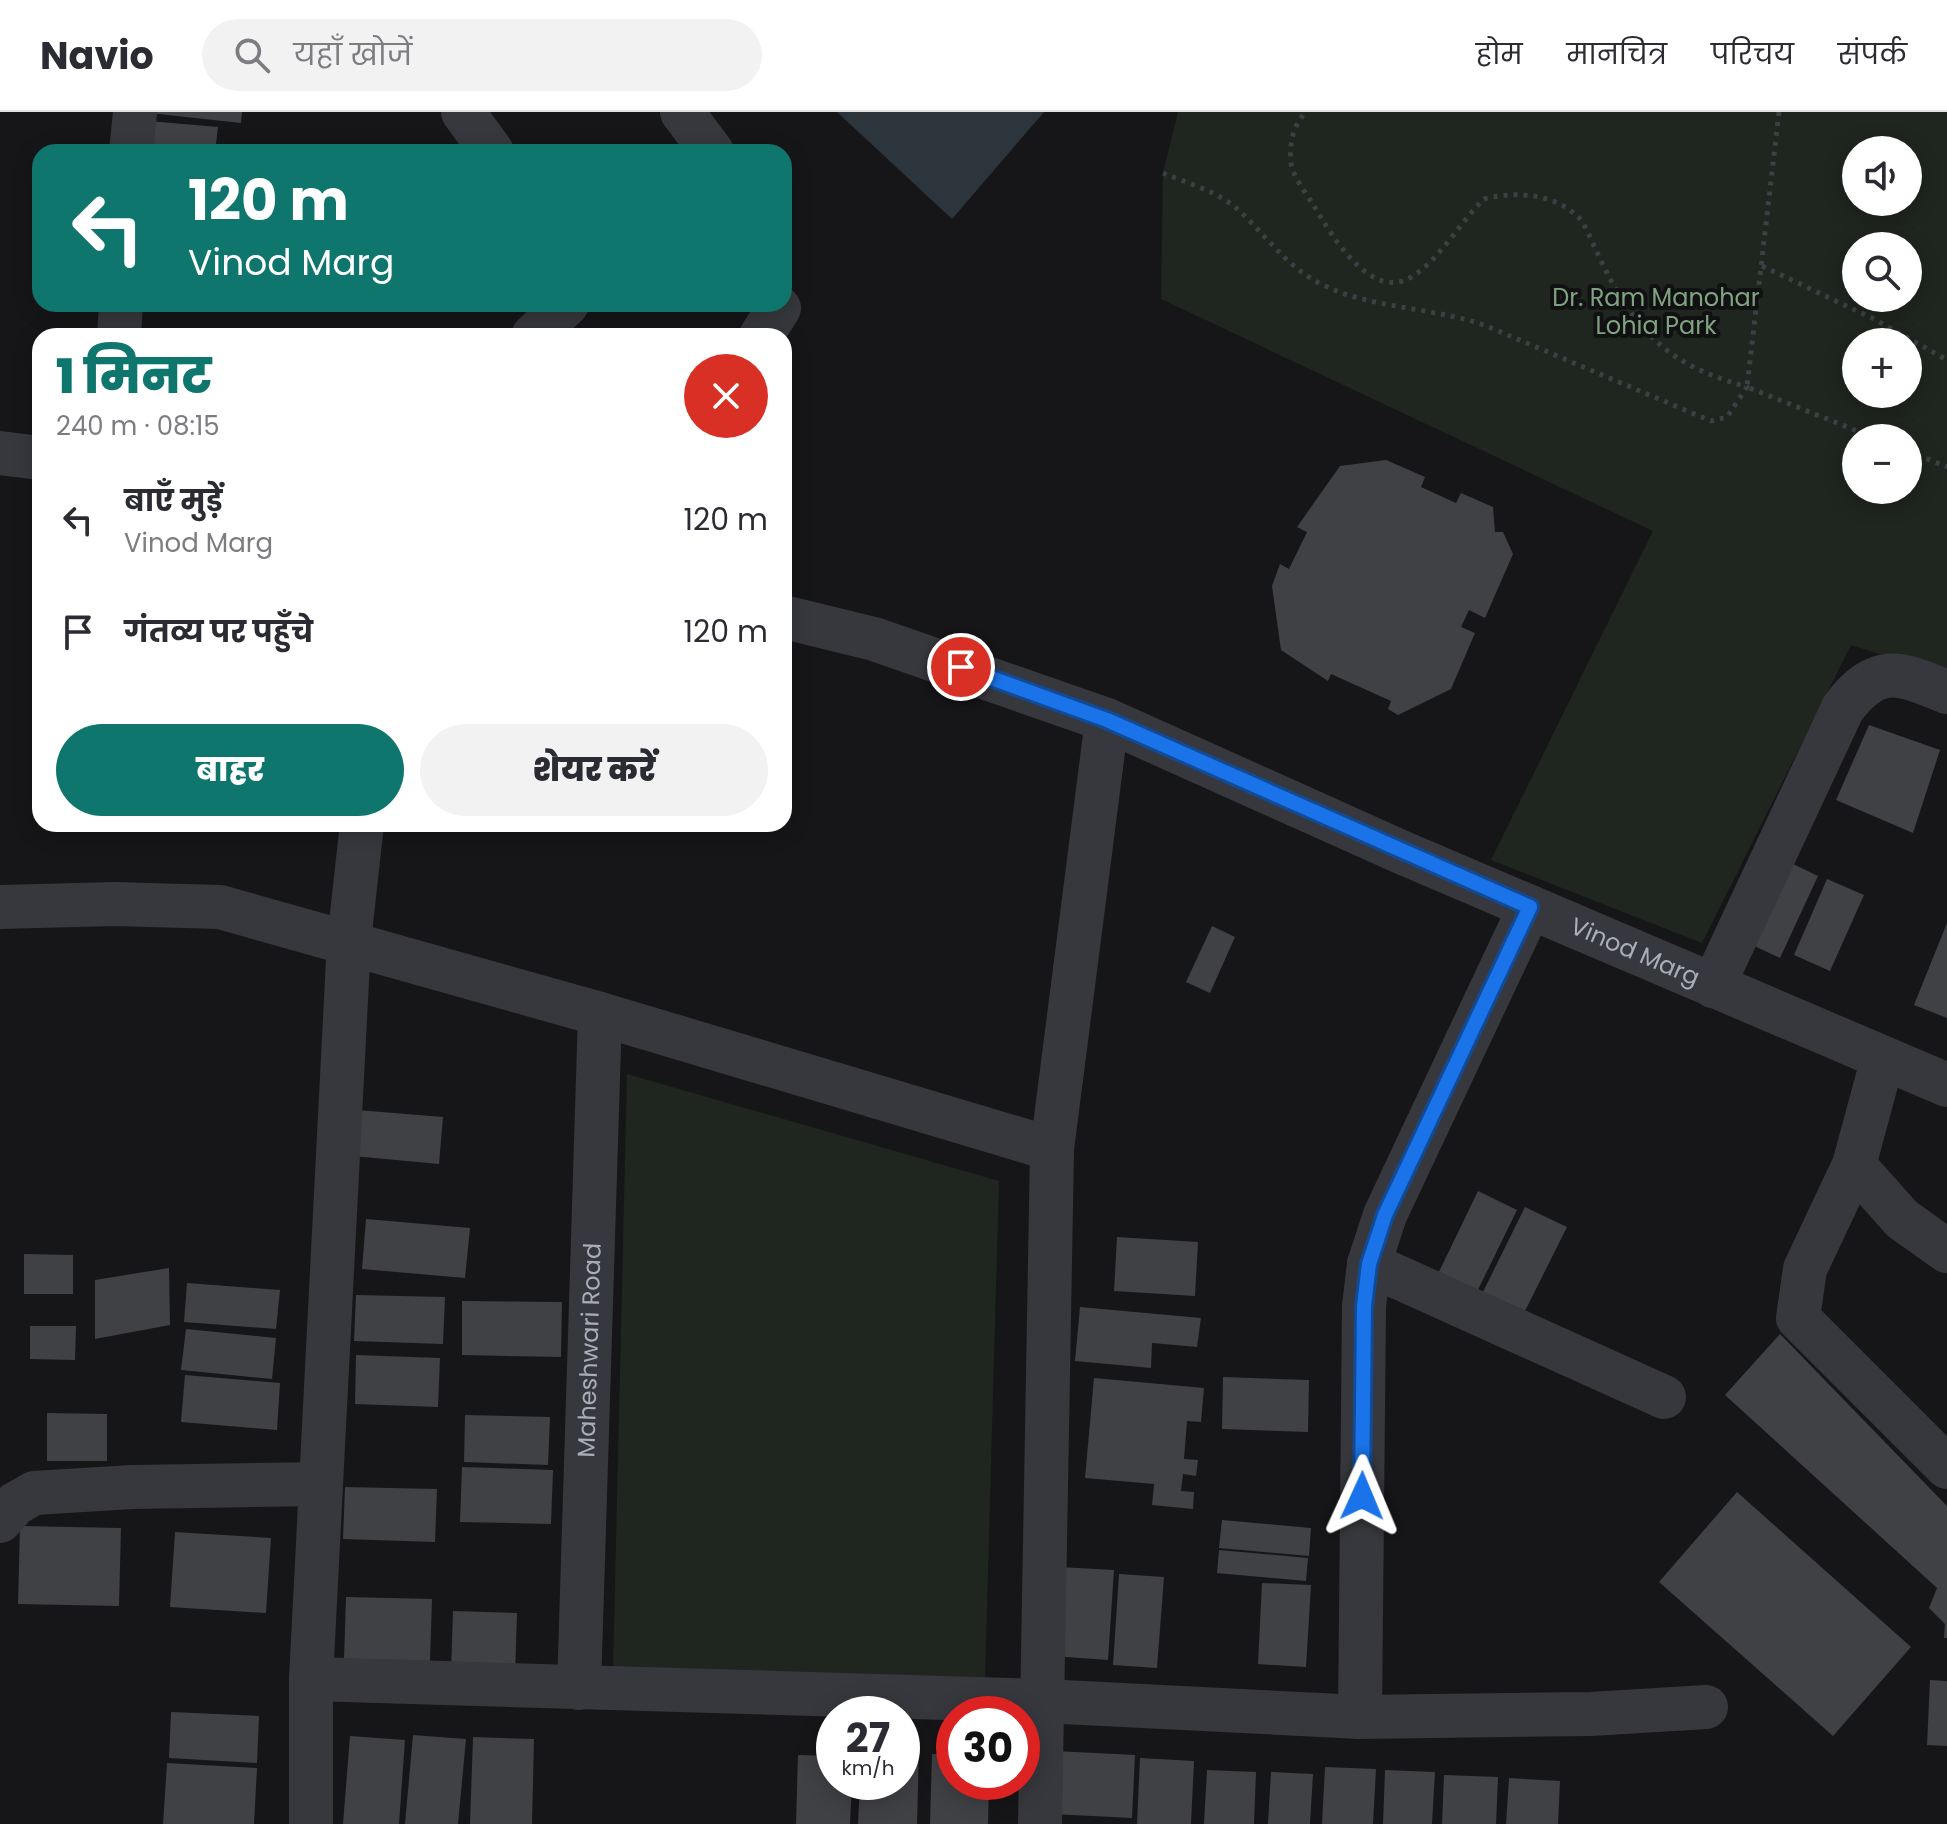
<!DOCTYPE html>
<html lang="hi">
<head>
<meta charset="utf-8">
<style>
  :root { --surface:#fff; --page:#f2f2f3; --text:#2b2b33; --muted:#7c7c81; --line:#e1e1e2; --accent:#0f766e }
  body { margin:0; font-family:Poppins,"Noto Sans Devanagari",sans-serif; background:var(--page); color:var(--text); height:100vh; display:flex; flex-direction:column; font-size:30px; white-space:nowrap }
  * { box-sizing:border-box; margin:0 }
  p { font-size:26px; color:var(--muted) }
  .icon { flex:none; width:44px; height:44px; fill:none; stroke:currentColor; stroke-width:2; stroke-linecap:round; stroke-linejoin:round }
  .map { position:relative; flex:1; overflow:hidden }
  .side { position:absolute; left:32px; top:216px; width:760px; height:504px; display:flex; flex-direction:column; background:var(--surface); border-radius:24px; box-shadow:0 4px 20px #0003 }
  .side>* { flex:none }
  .banner { position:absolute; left:32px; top:32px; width:760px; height:168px; border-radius:24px; box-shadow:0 4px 20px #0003; background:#0f766e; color:#fff; overflow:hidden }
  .tools { position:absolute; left:1842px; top:24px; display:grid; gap:16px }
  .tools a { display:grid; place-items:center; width:80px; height:80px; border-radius:50%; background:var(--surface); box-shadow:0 4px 20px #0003; font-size:40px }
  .speed { position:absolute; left:816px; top:1584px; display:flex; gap:16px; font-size:40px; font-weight:700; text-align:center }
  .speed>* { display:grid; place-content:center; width:104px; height:104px; border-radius:50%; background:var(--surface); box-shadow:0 4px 20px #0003; line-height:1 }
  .speed small { font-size:20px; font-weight:400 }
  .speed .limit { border:12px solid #d22; background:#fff; color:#111 }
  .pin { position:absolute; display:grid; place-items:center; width:68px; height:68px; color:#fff; margin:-34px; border:4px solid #fff; border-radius:50%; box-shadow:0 2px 8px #0007 }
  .me { position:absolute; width:88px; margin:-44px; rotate:1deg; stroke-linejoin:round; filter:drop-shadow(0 0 6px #0008) }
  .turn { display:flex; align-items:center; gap:28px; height:168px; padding:0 24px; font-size:36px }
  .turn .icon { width:104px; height:104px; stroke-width:2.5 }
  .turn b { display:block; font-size:56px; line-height:68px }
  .round { display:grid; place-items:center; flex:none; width:84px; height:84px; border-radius:42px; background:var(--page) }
  .headline { display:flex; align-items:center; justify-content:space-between; height:136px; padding:0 24px }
  h1 { font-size:48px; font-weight:800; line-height:60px; color:var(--accent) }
  .cta { display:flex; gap:16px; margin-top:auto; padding:16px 24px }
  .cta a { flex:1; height:92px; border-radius:48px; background:var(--accent); color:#fff; font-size:32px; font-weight:800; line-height:92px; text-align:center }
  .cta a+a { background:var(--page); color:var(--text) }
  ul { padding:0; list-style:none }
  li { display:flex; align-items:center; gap:24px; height:112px; padding:0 24px }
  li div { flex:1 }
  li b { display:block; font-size:30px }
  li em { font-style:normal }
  header { display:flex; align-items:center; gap:48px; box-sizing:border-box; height:112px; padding:0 40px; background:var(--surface); border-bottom:2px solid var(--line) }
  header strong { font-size:38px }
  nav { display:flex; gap:44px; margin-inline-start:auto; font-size:28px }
  .search { width:560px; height:72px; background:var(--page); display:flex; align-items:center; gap:20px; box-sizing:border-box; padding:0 28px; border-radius:44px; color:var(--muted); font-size:30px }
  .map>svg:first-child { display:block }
  .green { fill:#1e261f; fill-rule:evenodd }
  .water { fill:#2c353c }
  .building { fill:#404145 }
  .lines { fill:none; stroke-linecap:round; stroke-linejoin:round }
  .path { stroke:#3d3f44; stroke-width:5; stroke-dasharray:4 6; stroke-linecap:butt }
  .minor { stroke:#37383d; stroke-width:44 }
  .route-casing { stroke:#114b97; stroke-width:20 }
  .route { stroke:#1a73e8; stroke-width:14 }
  .labels { text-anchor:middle; stroke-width:8; stroke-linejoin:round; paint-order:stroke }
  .park-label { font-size:24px; fill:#7fa381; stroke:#111113 }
  .street-label { font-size:24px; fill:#a8adb8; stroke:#111113 }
</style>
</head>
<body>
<header>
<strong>Navio</strong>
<div class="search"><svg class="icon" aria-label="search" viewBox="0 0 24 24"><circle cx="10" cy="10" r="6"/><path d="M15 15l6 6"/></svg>यहाँ खोजें</div>
<nav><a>होम</a><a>मानचित्र</a><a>परिचय</a><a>संपर्क</a></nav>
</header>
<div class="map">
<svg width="1947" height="1712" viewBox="0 0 1947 1712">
  <rect width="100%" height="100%" fill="#161618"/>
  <path class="green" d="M1178,0h769v564l-96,-31 -149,298 -211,-83 162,-329 -492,-232 2,-126zM1856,38h52v52h-52zM1856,134h52v52h-52zM1856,230h52v52h-52zM1856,326h52v52h-52z
    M627,962l372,107 -14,498 -372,-10z"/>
  <path class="water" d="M837,0h207l-92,107z"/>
  <path class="building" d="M140,0h102l-1,11z
    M137,8l81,7 -3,25h-80z
    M1386,348l39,17 -4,10 35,16 5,-10 32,14 2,25h8l10,22 -28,64 -16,-8 -8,17 14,6 -24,56 -53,26 -10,-6 3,-8 -60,-27 -3,7 -47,-31 -9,-64 8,-22 9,5 18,-37 -10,-5 43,-61z
    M1869,613l71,25 -27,83 -77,-33z
    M1789,750l29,14 -38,82 -30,-14z
    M1827,767l37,16 -34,76 -36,-16z
    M1947,811v95l-33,-13z
    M1212,814l23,11 -25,56 -24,-11z
    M357,998l86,7 -4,47 -86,-8z
    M1478,1079l39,19 -44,90 -38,-20z
    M1525,1095l42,20 -49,98 -41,-21z
    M366,1107l104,9 -5,50 -103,-9z
    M1117,1125l81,5 -3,54 -81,-5z
    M24,1142l49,1v39h-49z
    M169,1156l1,57 -75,14v-59z
    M187,1171l93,7 -4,39 -92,-7z
    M356,1183l89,2 -2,47 -89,-3z
    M462,1189l100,1 -1,55 -99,-2z
    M1080,1195l121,11 -4,29 -45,-4 -1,25 -76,-7z
    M30,1214h46l-1,34 -45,-1z
    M186,1217l90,9 -4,41 -91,-9z
    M1780,1222l167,172v132h-3l1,-14 -16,-16 8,-20 -212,-193z
    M356,1243l84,3 -2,49 -83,-3z
    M185,1263l95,8 -3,47 -96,-8z
    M1223,1265l86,3 -1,52 -86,-3z
    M1094,1266l110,10 -3,34 -14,-1 -3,38 14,1 -2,16 -13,-2 -2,17 13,1 -1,17 -41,-4 2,-21 -69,-6z
    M47,1301l60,1v47h-60z
    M465,1303l85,2 -2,48 -84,-3z
    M462,1355l91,3 -2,54 -91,-2z
    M345,1375l92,2 -2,53 -92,-3z
    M1737,1380l174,155 -78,89 -174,-154z
    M1222,1408l89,8 -2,28 -90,-8z
    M20,1414l101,2 -2,78 -101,-2z
    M175,1420l96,6 -5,75 -96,-6z
    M1219,1438l89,8 -2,23 -89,-8z
    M1059,1455l55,3 -6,90 -55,-4z
    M1119,1462l45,3 -7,91 -44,-3z
    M1262,1471l49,2 -5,82 -48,-3z
    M346,1485l86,2 -2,62 -86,-2z
    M453,1499l64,2 -2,62 -64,-2z
    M1930,1568l17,1v65l-20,-1z
    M171,1600l88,4 -2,47 -88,-5z
    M413,1623l53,4 -8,85h-53z
    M350,1624l55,4 -6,84h-56z
    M473,1625l61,2 -2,85h-62z
    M902,1636l17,1 -2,75h-59l2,-42h42z
    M1055,1639l80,4 -3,63 -80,-4z
    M932,1642l22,1v27h35l-1,42h-58z
    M798,1643l36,1v26h18l-2,42h-54z
    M1140,1646l54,3 -3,63h-54z
    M167,1651l90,5 -3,56h-91z
    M1325,1655l51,2 -3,55h-51z
    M1207,1658l49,2 -2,52h-50z
    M1385,1658l50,2 -3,52h-49z
    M1271,1660l42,2 -3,50h-42z
    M1444,1663l54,2 -2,47h-54z
    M1509,1666l51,3 -2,43h-52z"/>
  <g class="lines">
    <path class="path" d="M1779,0l-32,275 128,51
      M1163,61c21,9 50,17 68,31 31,24 52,62 92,81 49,24 109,22 161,40l227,96 16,-4 20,-30c-46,-14 -76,-26 -109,-65 -18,-22 -31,-48 -43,-74 -5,-10 -10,-25 -18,-32 -24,-23 -63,-25 -93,-17 -24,23 -43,59 -71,77 -42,28 -82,-42 -99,-70 -8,-13 -21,-29 -23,-43 -2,-19 2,-38 15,-51
      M1762,154l112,53 73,41
      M1908,339l39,16"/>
    <g class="minor">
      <path d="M463,0l29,40"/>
      <path d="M682,0l30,40"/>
      <path d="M131,40l4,-40"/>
      <path d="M119,224l2,-32"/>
      <path d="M533,224l34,-32"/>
      <path d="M761,224l18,-28"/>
      <path d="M0,341l40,5"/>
      <path id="s1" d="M784,505l90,22 233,81 294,132 546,233"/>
      <path d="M0,795l114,-3 106,3 380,107 452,135"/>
      <path d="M1713,874l130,-278c35,-46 57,-35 104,-16"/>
      <path d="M1883,946l-29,107 -49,104 -7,49 149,149"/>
      <path d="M1854,1053l48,54 45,32"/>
      <path d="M1369,1152l295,133"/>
      <path d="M0,1409l15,-17 19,-11 98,-6 189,-3"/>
      <path d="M311,1567l732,22 317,16 231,-3 115,-7"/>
      <path id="s2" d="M579,1576l21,-674"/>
      <path d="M1360,1605l4,-411 5,-42 16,-49 145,-308"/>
      <path d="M311,1712v-145l38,-738 13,-117"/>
      <path d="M1040,1712l12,-675 55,-429"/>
    </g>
  </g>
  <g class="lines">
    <defs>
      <path id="route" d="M961,555l146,53 423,187 -145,308 -16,49 -5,42 -2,190"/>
    </defs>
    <use href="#route" class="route-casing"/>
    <use href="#route" class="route"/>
  </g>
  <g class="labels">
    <g class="park-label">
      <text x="1656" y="194">Dr. Ram Manohar<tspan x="1656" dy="28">Lohia Park</tspan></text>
    </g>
    <g class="street-label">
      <text dy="8" stroke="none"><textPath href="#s1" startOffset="916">Vinod Marg</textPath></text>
      <text dy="8" stroke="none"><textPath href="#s2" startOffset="338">Maheshwari Road</textPath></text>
    </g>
  </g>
</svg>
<div class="tools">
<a><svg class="icon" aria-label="sound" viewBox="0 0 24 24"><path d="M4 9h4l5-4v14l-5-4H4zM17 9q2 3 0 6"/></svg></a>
<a><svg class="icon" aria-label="search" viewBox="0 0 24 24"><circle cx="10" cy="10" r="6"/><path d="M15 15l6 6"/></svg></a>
<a>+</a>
<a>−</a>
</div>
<div class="speed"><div>27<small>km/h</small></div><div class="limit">30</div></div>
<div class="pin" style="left:961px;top:555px;background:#d93025"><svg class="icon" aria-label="arrive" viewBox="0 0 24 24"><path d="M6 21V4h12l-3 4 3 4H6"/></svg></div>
<svg class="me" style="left:1362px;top:1384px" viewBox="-20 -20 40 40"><path d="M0-17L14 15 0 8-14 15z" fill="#1a73e8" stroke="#fff" stroke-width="4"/></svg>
<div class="banner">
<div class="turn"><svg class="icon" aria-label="left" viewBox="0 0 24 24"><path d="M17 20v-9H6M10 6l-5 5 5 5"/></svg><div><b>120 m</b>Vinod Marg</div></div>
</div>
<section class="side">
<div class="headline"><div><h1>1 मिनट</h1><p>240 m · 08:15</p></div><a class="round" style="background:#d93025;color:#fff"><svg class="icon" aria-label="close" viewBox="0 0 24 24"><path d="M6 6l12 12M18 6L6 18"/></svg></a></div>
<ul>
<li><svg class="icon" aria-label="left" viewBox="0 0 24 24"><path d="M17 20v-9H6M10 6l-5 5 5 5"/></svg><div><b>बाएँ मुड़ें</b><p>Vinod Marg</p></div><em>120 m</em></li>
<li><svg class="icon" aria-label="arrive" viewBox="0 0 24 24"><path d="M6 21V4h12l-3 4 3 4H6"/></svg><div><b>गंतव्य पर पहुँचे</b></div><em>120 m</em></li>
</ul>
<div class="cta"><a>बाहर</a><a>शेयर करें</a></div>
</section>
</div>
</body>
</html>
